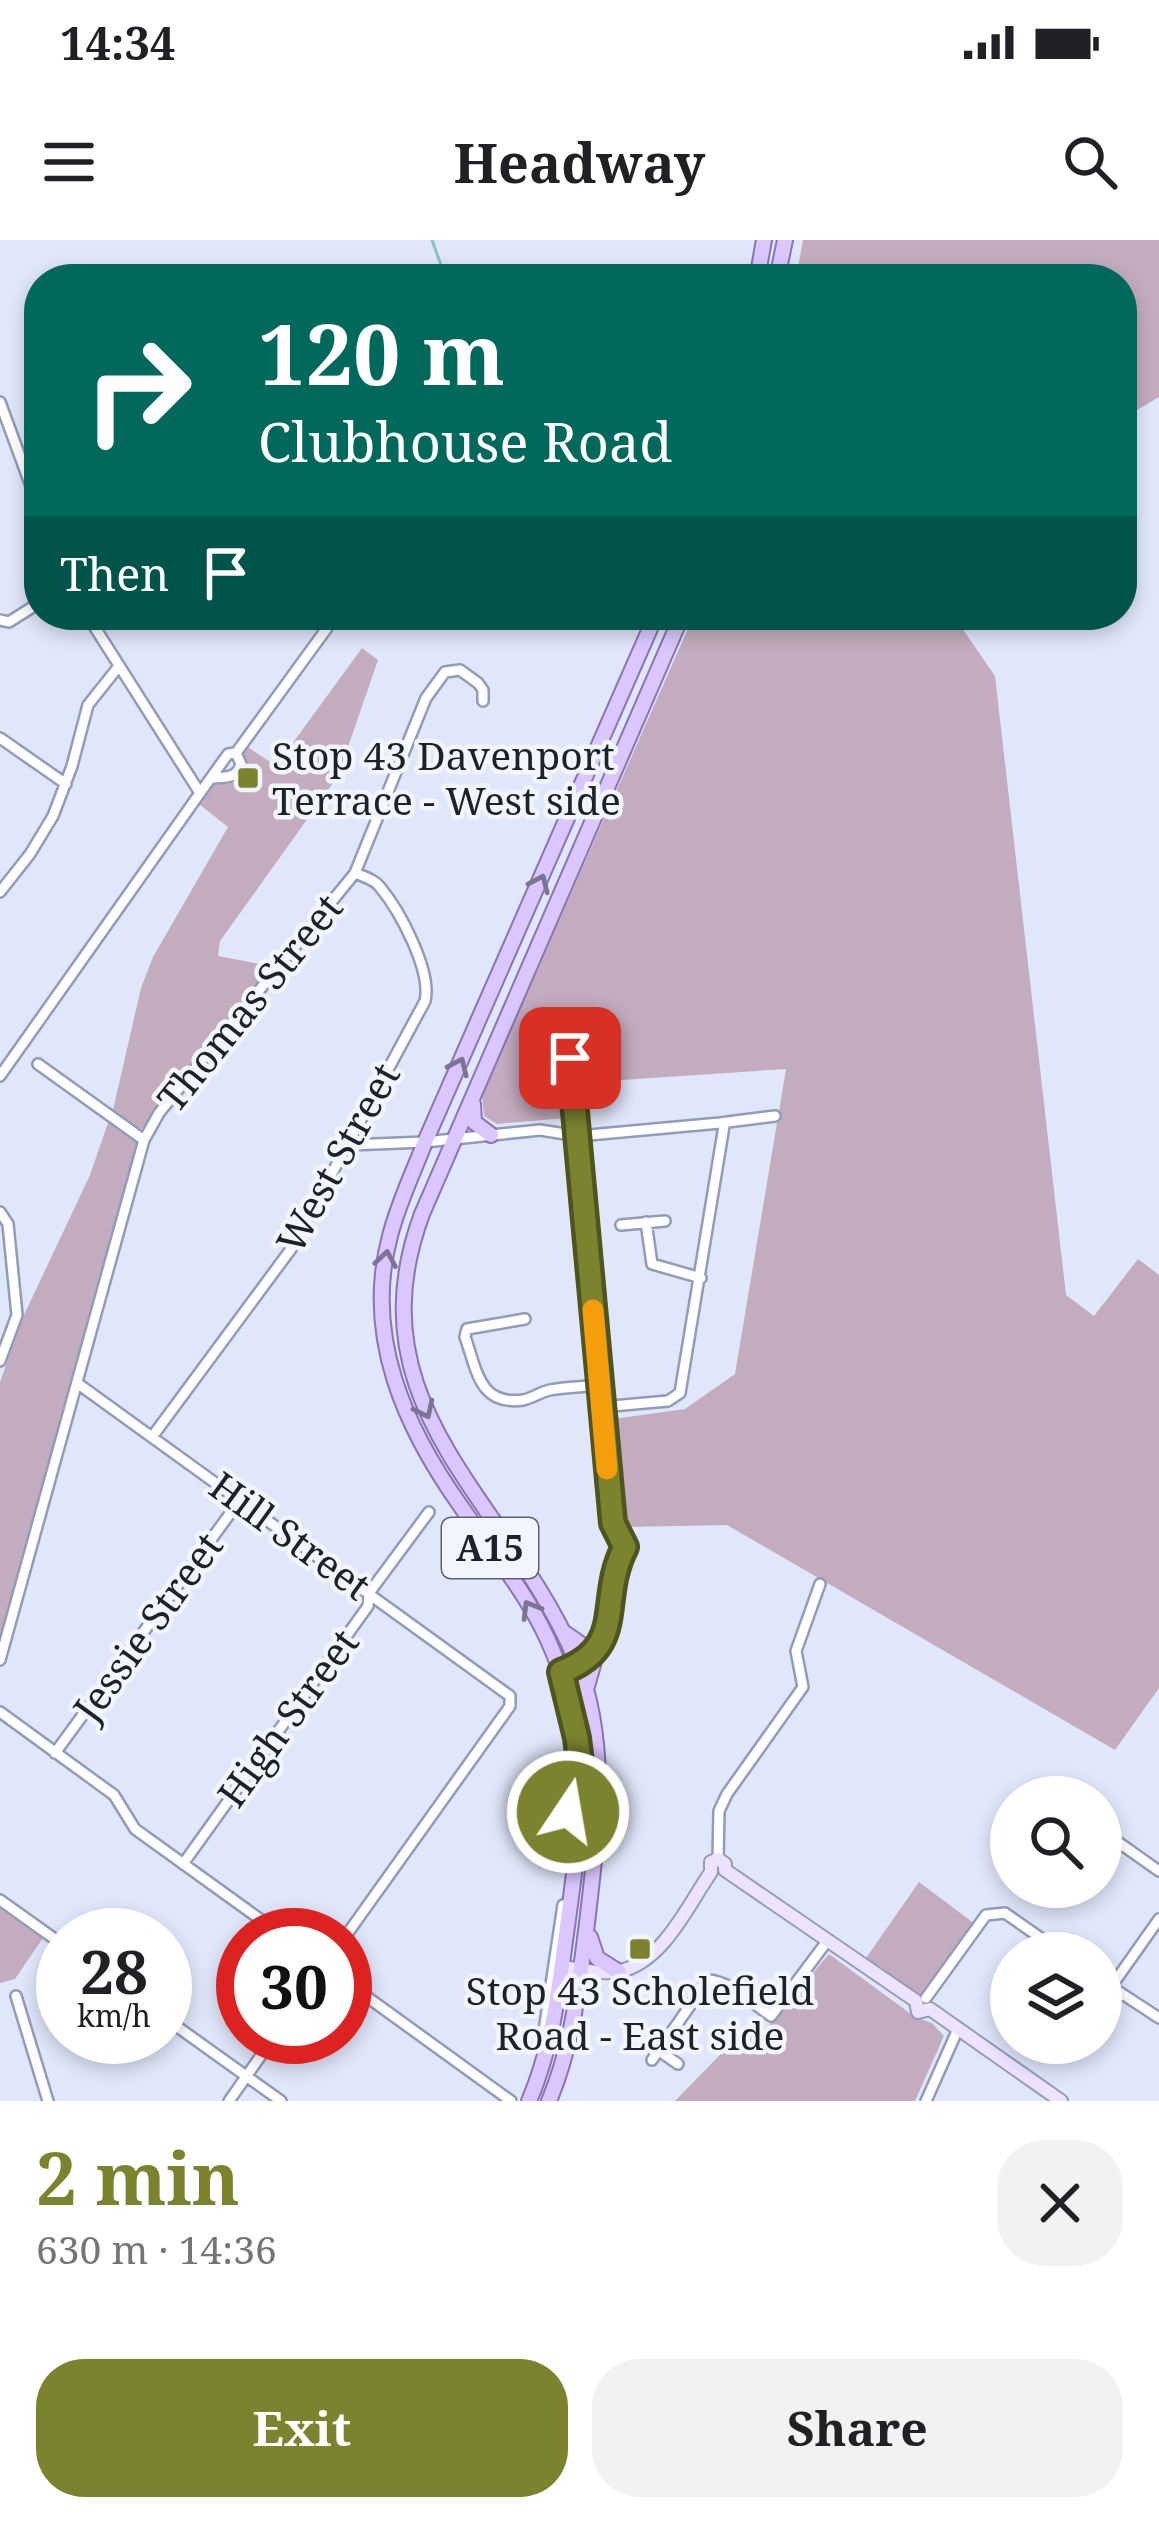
<!DOCTYPE html>
<html lang="en">
<head>
<meta charset="utf-8">
<style>
  :root { --surface:#fff; --page:#f2f2f2; --text:#202124; --muted:#757577; --accent:#7b832f }
  body { margin:0; font-family:"Noto Serif",serif; background:var(--page); color:var(--text); height:100vh; display:flex; flex-direction:column; font-size:45px; white-space:nowrap }
  * { box-sizing:border-box; margin:0 }
  p { font-size:39px; color:var(--muted) }
  .icon { flex:none; width:66px; height:66px; fill:none; stroke:currentColor; stroke-width:2; stroke-linecap:round; stroke-linejoin:round }
  .map { position:relative; height:1861px; overflow:hidden }
  .sheet { display:flex; flex-direction:column; background:var(--surface); flex:1 }
  .sheet>* { flex:none }
  .top-card { position:absolute; left:24px; top:24px; width:1113px; height:366px; border-radius:48px; box-shadow:0 6px 18px #0003; background:#00695c; color:#fff; overflow:hidden }
  .tools { position:absolute; left:990px; top:1536px; display:grid; gap:24px }
  .tools a { display:grid; place-items:center; width:132px; height:132px; border-radius:50%; background:var(--surface); box-shadow:0 6px 18px #0003; font-size:60px }
  .speed { position:absolute; left:36px; top:1668px; display:flex; gap:24px; font-size:60px; font-weight:700; text-align:center }
  .speed>* { display:grid; place-content:center; width:156px; height:156px; border-radius:50%; background:var(--surface); box-shadow:0 6px 18px #0003; line-height:1 }
  .speed small { font-size:30px; font-weight:400 }
  .speed .limit { border:18px solid #d22; background:#fff; color:#111 }
  .pin { position:absolute; display:grid; place-items:center; width:102px; height:102px; color:#fff; margin:-51px; border-radius:24px; box-shadow:0 6px 18px #0006 }
  .me { position:absolute; width:132px; margin:-66px; rotate:12deg; stroke-linejoin:round; filter:drop-shadow(0 0 9px #0008) }
  .turn { display:flex; align-items:center; gap:42px; height:252px; padding:0 36px; font-size:54px }
  .turn .icon { width:156px; height:156px; stroke-width:2.5 }
  .turn b { display:block; font-size:84px; line-height:102px }
  .then { display:flex; align-items:center; height:114px; padding:0 36px; background:#0003; gap:24px; font-size:45px }
  .round { display:grid; place-items:center; flex:none; width:126px; height:126px; border-radius:48px; background:var(--page) }
  .overview { display:flex; align-items:center; justify-content:space-between; height:204px; padding:0 36px }
  h1 { font-size:72px; font-weight:700; line-height:90px; color:var(--accent) }
  .primary-button { display:flex; gap:24px; margin-top:auto; padding:24px 36px }
  .primary-button a { flex:1; height:138px; border-radius:48px; background:var(--accent); color:#fff; font-size:48px; font-weight:700; line-height:138px; text-align:center }
  .primary-button a+a { background:var(--page); color:var(--text) }
  .status { display:flex; justify-content:space-between; align-items:center; height:84px; padding:0 60px; background:var(--surface); direction:ltr }
  .status svg { height:33px; fill:currentColor }
  header { display:flex; justify-content:space-between; align-items:center; height:156px; padding:0 36px; background:var(--surface); font-size:54px; font-weight:700 }
  .map>svg:first-child { display:block }
  .green { fill:#c3acbf }
  .lines { fill:none; stroke-linecap:round; stroke-linejoin:round }
  .stream { stroke:#8ac0c8; stroke-width:3 }
  .street-casing { stroke:#919cb9; stroke-width:14 }
  .secondary-casing { stroke:#919cb9; stroke-width:16 }
  .primary-casing { stroke:#8974b4; stroke-width:18 }
  .street { stroke:#fff; stroke-width:9 }
  .secondary { stroke:#ede3ff; stroke-width:12 }
  .primary { stroke:#dbc7fe; stroke-width:14 }
  .oneway { stroke:#7c7495 }
  .route-casing { stroke:#50551f; stroke-width:30 }
  .route { stroke:#7b832f; stroke-width:21 }
  .slow { stroke:#f59e0b; stroke-width:21 }
  .poi-dot { fill:#7b832f; stroke:#f2f5fb; stroke-width:4.5 }
  .labels { text-anchor:middle; stroke-width:9; stroke-linejoin:round; paint-order:stroke }
  .shield { fill:#f2f5fb; stroke:#5d616a; stroke-width:3 }
  .shield-label { font-size:36px; font-weight:bold; fill:#1d212c }
  .poi-label { font-size:39px; fill:#1d212c; stroke:#f2f5fb; text-anchor:start }
  .street-label { font-size:39px; fill:#1d212c; stroke:#f2f5fb }
</style>
</head>
<body>
<div class="status"><b>14:34</b><svg viewBox="0 0 49 12"><path d="M0 12V9h3v3zM5 12V6h3v6zM10 12V3h3v9zM15 12V0h3v12zM26 1h20v11H26zM47 4h2v5h-2z"/></svg></div>
<header><svg class="icon" aria-label="menu" viewBox="0 0 24 24"><path d="M4 6h16M4 12h16M4 18h16"/></svg>Headway<svg class="icon" aria-label="search" viewBox="0 0 24 24"><circle cx="10" cy="10" r="6"/><path d="M15 15l6 6"/></svg></header>
<div class="map">
<svg width="1159" height="1861" viewBox="0 0 1159 1861">
  <rect width="100%" height="100%" fill="#e0e7fa"/>
  <path class="green" d="M803,0h356v157l-37,22v-140h-326z
    M694,375h259l42,61 71,619 28,21 44,-57 21,16v413l-44,62 -388,-225 -102,2 -12,-108 72,-10 50,-35 51,-305 -224,15 4,34 -69,6 -13,-8 -2,-21z
    M362,408l16,12 -40,116 -118,165 -2,15 53,10 -114,139 -12,23 -7,1 -25,-19 28,-122 12,-31 75,-130 -29,-23 14,-19 28,-3 8,-10 -6,-21 3,-5 30,20z
    M109,880l31,22 -140,501v-261l24,-67 66,-140z
    M919,1642l56,42 -50,71 -9,3 -52,-37z
    M0,1665l43,33 -28,41 -15,4z
    M829,1714l86,63 17,6 12,13 -29,65h-240l78,-80 8,10 9,-7z"/>
  <g class="lines">
    <path class="stream" d="M432,0l14,39"/>
    <defs>
      <path id="street" d="M0,162l39,106
        M87,375l113,178
        M0,380l9,2 30,-19
        M478,443l5,7v11
        M0,498l66,46
        M211,538c14,-1 26,1 30,-14l-5,-11 91,-125
        M0,652l30,-38 23,-38 19,-50 16,-61 31,-39
        M38,824l106,76
        M0,836l200,-283 28,-39 8,-1
        M720,883l55,-7
        M349,905l76,-3 115,-12 38,6 142,-13 4,3 -44,267 -12,8 -67,6
        M0,972l8,12 9,91 -17,46
        M646,982l6,42 49,14
        M621,985l44,-4
        M525,1079l-58,10 -2,8c12,33 14,69 58,63 10,-2 17,-8 27,-10 16,-3 33,-3 49,-5
        M77,1143l433,313v10l-165,231
        M152,1197l139,-188 134,-248c7,-30 -25,-90 -45,-114 -6,-8 -16,-10 -25,-14
        M0,1420l144,-520 15,-27 196,-240 71,-175 19,-26 15,-2 18,13
        M561,1431c68,-25 36,-71 64,-124l-12,-24 -47,-493
        M0,1472l114,83 21,34 147,106
        M55,1513l185,-253
        M1101,1590l58,41
        M718,1619l1,-48 8,-17 76,-107 -7,-36 24,-67
        M183,1624l185,-258 1,-13 60,-81
        M568,1625v-66l4,-8 9,-5
        M0,1660l63,45
        M1101,1740l58,38
        M345,1741l166,120
        M1111,1747l48,-68
        M16,1756l32,105
        M926,1758l60,-83 19,-2 57,40
        M165,1778l116,83
        M544,1791l19,-126
        M658,1810l20,14
        M652,1820l56,-80c22,1 44,23 63,36l57,-76
        M229,1861l45,-64
        M926,1861l32,-72"/>
      <path id="secondary" d="M562,1727c18,2 40,8 58,4 43,-9 68,-66 91,-99v-10l7,-3 7,5v6l191,131 2,11 12,-3
        M930,1769l131,92"/>
      <path id="primary" d="M757,39l7,-39
        M777,39l8,-39
        M473,864l1,18 17,13
        M565,1393l20,14 17,-5
        M587,1446l10,-35
        M590,1697l7,21 22,14
        M529,1861c22,-51 29,-105 36,-160 15,-108 30,-200 -18,-303 -22,-47 -56,-88 -85,-130 -57,-80 -99,-172 -72,-272 8,-32 23,-63 35,-94l231,-527
        M549,1861c24,-57 30,-117 38,-178 10,-86 23,-181 -11,-263 -67,-160 -226,-252 -154,-446l260,-599"/>
    </defs>
    <use href="#street" class="street-casing"/>
    <use href="#secondary" class="secondary-casing"/>
    <use href="#primary" class="primary-casing"/>
    <use href="#street" class="street"/>
    <use href="#secondary" class="secondary"/>
    <use href="#primary" class="primary"/>
  </g>
  <defs><path id="oneway-chevron" d="M-2-3.5L2.5 0L-2 3.5" fill="none" stroke-width="1.6" stroke-linecap="round" stroke-linejoin="round" transform="scale(3)"/></defs>
  <g class="oneway">
    <use href="#oneway-chevron" transform="translate(540 643) rotate(-66)"/>
    <use href="#oneway-chevron" transform="translate(459 826) rotate(-66)"/>
    <use href="#oneway-chevron" transform="translate(386 1019) rotate(-81)"/>
    <use href="#oneway-chevron" transform="translate(425 1170) rotate(64)"/>
    <use href="#oneway-chevron" transform="translate(530 1369) rotate(-121)"/>
  </g>
  <g class="lines">
    <defs>
      <path id="route" d="M568,1572l1,-18 14,-8 -6,-48 -16,-66c68,-26 36,-71 64,-125l-12,-24 -43,-465"/>
    </defs>
    <use href="#route" class="route-casing"/>
    <use href="#route" class="route"/>
    <path class="slow" d="M593,1070l14,159"/>
  </g>
  <g class="poi-dot">
    <rect x="236" y="526" width="24" height="24" rx="6"/>
    <rect x="628" y="1697" width="24" height="24" rx="6"/>
  </g>
  <g class="labels">
    <rect class="shield" x="442" y="1278" width="96" height="60" rx="9"/>
    <g class="shield-label">
      <text x="490" y="1321">A15</text>
    </g>
    <g class="poi-label">
      <text x="272" y="530">Stop 43 Davenport<tspan x="272" dy="45">Terrace - West side</tspan></text>
      <text x="640" y="1765" text-anchor="middle">Stop 43 Scholefield<tspan x="640" dy="45">Road - East side</tspan></text>
    </g>
    <g class="street-label">
      <text transform="translate(250 763) rotate(-51)" y="14">Thomas Street</text>
      <text transform="translate(338 918) rotate(-61)" y="14">West Street</text>
      <text transform="translate(290 1296) rotate(36)" y="14">Hill Street</text>
      <text transform="translate(148 1387) rotate(-54)" y="14">Jessie Street</text>
      <text transform="translate(288 1478) rotate(-54)" y="14">High Street</text>
    </g>
  </g>
</svg>
<div class="tools">
<a><svg class="icon" aria-label="search" viewBox="0 0 24 24"><circle cx="10" cy="10" r="6"/><path d="M15 15l6 6"/></svg></a>
<a><svg class="icon" aria-label="layers" viewBox="0 0 24 24"><path d="M12 4l9 5-9 5-9-5zM3 14l9 5 9-5"/></svg></a>
</div>
<div class="speed"><div>28<small>km/h</small></div><div class="limit">30</div></div>
<div class="pin" style="left:570px;top:818px;background:#d93025"><svg class="icon" aria-label="arrive" viewBox="0 0 24 24"><path d="M6 21V4h12l-3 4 3 4H6"/></svg></div>
<svg class="me" style="left:568px;top:1572px" viewBox="-20 -20 40 40"><circle r="17" fill="#7b832f" stroke="#fff" stroke-width="3"/><path d="M0-11L8 9 0 5-8 9z" fill="#fff"/></svg>
<div class="top-card">
<div class="turn"><svg class="icon" aria-label="right" viewBox="0 0 24 24"><path d="M7 20v-9h11M14 6l5 5-5 5"/></svg><div><b>120 m</b>Clubhouse Road</div></div>
<div class="then">Then<svg class="icon" aria-label="arrive" viewBox="0 0 24 24"><path d="M6 21V4h12l-3 4 3 4H6"/></svg></div>
</div>
</div>
<section class="sheet">
<div class="overview"><div><h1>2 min</h1><p>630 m · 14:36</p></div><a class="round"><svg class="icon" aria-label="close" viewBox="0 0 24 24"><path d="M6 6l12 12M18 6L6 18"/></svg></a></div>
<div class="primary-button"><a>Exit</a><a>Share</a></div>
</section>
</body>
</html>
